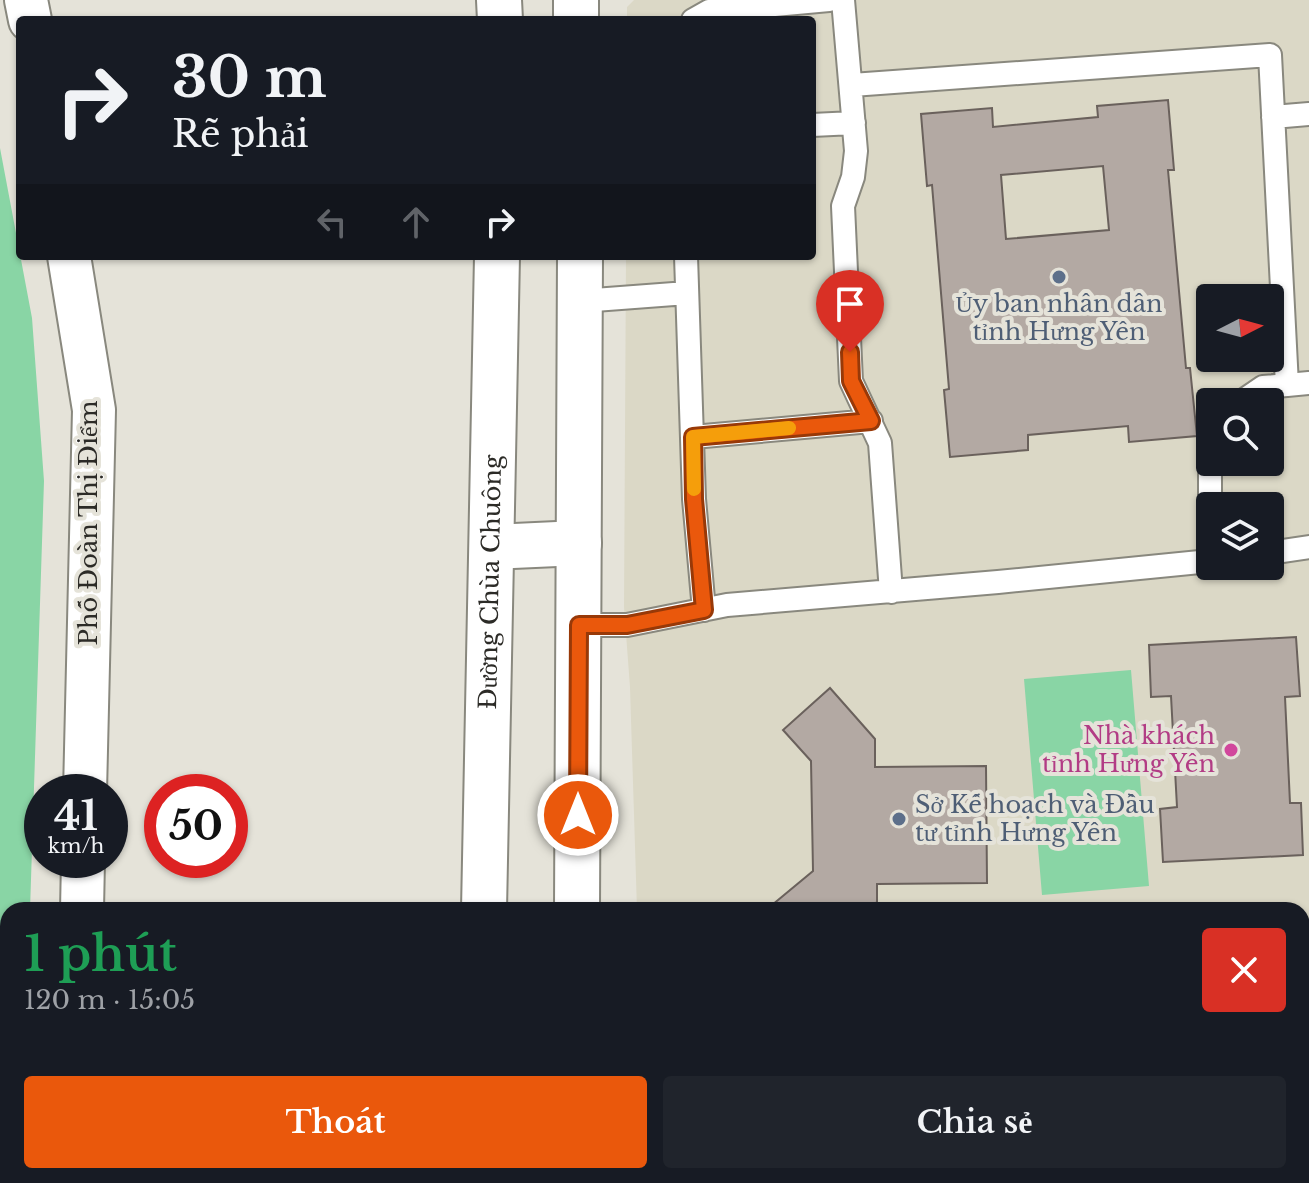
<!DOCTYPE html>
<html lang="vi">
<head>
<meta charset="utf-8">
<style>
  :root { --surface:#171b24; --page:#20242c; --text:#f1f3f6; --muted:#9ea1a6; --accent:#ea580c }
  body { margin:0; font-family:"Libre Baskerville",serif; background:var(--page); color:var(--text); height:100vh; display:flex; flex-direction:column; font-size:30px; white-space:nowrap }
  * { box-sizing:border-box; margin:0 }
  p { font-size:26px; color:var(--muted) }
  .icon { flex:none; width:44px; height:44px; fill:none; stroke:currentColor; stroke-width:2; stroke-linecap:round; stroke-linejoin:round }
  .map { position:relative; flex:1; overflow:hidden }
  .details { position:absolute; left:0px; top:902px; width:1310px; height:282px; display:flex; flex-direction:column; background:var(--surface); border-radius:24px 24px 0 0; box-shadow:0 2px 6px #0004 }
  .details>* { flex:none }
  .guide { position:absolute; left:16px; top:16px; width:800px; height:244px; border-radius:8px; box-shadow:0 2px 6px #0004; background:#171b24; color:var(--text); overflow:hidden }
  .needle { width:52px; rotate:84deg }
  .controls { position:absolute; left:1196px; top:284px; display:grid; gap:16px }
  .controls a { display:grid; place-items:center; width:88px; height:88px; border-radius:8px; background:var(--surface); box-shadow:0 2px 6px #0004; font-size:40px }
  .speed { position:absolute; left:24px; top:774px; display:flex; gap:16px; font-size:40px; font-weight:700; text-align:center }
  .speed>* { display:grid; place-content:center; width:104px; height:104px; border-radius:50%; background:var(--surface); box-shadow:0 2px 6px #0004; line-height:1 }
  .speed small { font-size:20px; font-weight:400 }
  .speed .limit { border:12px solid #d22; background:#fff; color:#111 }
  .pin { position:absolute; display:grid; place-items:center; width:68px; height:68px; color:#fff; margin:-82px -34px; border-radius:50% 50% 50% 0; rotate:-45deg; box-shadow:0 0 8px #0007 }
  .pin .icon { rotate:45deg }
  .me { position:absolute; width:88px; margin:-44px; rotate:0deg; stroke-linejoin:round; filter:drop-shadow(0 0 6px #0008) }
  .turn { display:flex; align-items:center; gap:28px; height:168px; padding:0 24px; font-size:36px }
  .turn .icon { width:104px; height:104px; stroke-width:2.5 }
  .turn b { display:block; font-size:56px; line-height:68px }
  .lanes { display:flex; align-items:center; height:76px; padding:0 24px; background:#0003; justify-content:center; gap:40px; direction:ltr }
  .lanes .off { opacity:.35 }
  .round { display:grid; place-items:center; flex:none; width:84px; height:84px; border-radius:8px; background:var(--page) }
  .headline { display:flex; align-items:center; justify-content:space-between; height:136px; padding:0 24px }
  h1 { font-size:48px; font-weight:600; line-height:60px; color:#1e9e55 }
  .button { display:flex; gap:16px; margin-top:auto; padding:16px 24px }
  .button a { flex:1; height:92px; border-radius:8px; background:var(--accent); color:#fff; font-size:32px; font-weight:600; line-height:92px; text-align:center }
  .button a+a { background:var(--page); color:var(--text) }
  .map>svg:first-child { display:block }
  .built { fill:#dbd8c6; fill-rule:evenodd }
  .green { fill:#89d5a5 }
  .building { fill:#b3a9a3; stroke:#6a615c; stroke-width:2; fill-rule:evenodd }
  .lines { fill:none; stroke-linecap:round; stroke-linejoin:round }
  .service-casing { stroke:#89887e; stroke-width:26 }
  .minor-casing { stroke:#89887e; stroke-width:46 }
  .secondary-casing { stroke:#89887e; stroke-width:48 }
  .service { stroke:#fff; stroke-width:22 }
  .minor { stroke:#fff; stroke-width:42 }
  .secondary { stroke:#fff; stroke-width:44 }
  .route-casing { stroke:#983908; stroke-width:20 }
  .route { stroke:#ea580c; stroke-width:14 }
  .slow { stroke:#f59e0b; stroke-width:14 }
  .service-dot { fill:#5c6f8a; stroke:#e5e3d9; stroke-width:3 }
  .hotel-dot { fill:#d1479c; stroke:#e5e3d9; stroke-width:3 }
  .labels { text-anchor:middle; stroke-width:8; stroke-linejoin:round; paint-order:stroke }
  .service-label { font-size:24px; fill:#4e5e75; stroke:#e5e3d9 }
  .street-label { font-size:24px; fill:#2c2b27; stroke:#e5e3d9 }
  .hotel-label { font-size:24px; fill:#b23c85; stroke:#e5e3d9; text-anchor:end }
</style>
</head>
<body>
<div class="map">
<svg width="1309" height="1183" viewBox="0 0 1309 1183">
  <rect width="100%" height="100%" fill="#e5e3d9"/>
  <path class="built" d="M634,0h675v1183h-669v-7h662v-266h-665l-7,-223 -6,-80 2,-351h186v-236h-185v-13zM1210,298h60v60h-60zM1210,402h60v60h-60zM1210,506h60v60h-60z"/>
  <path class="green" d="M0,148l32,170 12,163 -14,429h-22v266h13l-1,7h-20z
    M1131,670l18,216 -107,9 -18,-216z"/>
  <path class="building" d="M1168,100l6,70h-6l18,198h4l7,68 -68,6 -1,-16 -100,9v15l-78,7 -6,-67 5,-1 -17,-204 -5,1 -6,-72 71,-6 1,19 105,-10 -1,-11zM1103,166l6,64 -103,9 -5,-64z
    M1296,637l4,59 -15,1 5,106h11l2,52 -140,7 -3,-53 17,-2 -6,-111 -20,1 -2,-52z
    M830,688l45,51v28l111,-1 1,117 -110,1v18l-9,8h-102l47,-39 -2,-110 -28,-31z"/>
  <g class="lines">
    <defs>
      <path id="service" d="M843,0l13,151 -3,26 -10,29 8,175 29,62 11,149
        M693,20l16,-9 120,-11
        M852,85l418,-30 17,330 -24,2 -22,15
        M1273,117l36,-3
        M812,125l42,-2
        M686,256l8,243 10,111
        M581,301l106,-8
        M1287,385l22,-2
        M693,437l178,-16
        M1210,456v50
        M1270,553l39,-6
        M579,625h48l100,-20 271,-23 212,-21"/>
      <path id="minor" d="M26,0l4,20
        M69,256l25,154 -9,382
        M82,910l1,-50
        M76,1183v-7"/>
      <g id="secondary">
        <path d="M499,0l1,20"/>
        <path d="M576,0v20"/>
        <path d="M493,547l86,-4"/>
        <path id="s1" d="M484,910l13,-654"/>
        <path d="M577,910l3,-654"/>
        <path d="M477,1183v-7"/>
        <path d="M575,1183v-7"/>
      </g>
    </defs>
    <use href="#service" class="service-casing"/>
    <use href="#minor" class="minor-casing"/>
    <use href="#secondary" class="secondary-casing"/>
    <use href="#service" class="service"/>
    <use href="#minor" class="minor"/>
    <use href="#secondary" class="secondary"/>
  </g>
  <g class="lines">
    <defs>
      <path id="route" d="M578,815l1,-190h48l77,-15 -10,-111 -1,-62 178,-16 -20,-40 -1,-29"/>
    </defs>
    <use href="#route" class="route-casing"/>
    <use href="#route" class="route"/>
    <path class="slow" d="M694,489l-1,-52 96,-9"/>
  </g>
  <g class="service-dot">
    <circle cx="1059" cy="277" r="8"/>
    <circle cx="899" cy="819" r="8"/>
  </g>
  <circle class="hotel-dot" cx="1231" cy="750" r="8"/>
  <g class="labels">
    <g class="service-label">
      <text x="1059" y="312">Ủy ban nhân dân<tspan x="1059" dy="28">tỉnh Hưng Yên</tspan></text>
      <text x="915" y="813" text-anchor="start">Sở Kế hoạch và Đầu<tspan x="915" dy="28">tư tỉnh Hưng Yên</tspan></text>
    </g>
    <g class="street-label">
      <text transform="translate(89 523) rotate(-90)" y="8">Phố Đoàn Thị Điểm</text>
      <text dy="8" stroke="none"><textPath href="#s1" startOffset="328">Đường Chùa Chuông</textPath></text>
    </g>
    <g class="hotel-label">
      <text x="1215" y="744">Nhà khách<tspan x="1215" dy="28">tỉnh Hưng Yên</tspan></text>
    </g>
  </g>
</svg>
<div class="controls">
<a><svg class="needle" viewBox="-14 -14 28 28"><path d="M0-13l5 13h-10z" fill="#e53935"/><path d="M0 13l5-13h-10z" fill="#9ea1a6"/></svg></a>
<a><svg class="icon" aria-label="search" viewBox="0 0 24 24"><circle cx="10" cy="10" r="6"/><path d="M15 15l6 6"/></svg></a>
<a><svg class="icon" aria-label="layers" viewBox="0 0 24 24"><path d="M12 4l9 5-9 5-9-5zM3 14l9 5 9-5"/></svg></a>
</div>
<div class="speed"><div>41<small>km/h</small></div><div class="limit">50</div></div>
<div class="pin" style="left:850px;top:352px;background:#d93025"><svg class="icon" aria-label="arrive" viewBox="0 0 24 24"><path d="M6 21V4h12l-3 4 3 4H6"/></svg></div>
<svg class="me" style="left:578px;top:815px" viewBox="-20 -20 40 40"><circle r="17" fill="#ea580c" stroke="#fff" stroke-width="3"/><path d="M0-11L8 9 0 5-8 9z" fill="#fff"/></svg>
<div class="guide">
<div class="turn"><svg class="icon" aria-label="right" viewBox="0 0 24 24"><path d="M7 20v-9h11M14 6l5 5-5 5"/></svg><div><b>30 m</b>Rẽ phải</div></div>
<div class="lanes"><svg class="icon off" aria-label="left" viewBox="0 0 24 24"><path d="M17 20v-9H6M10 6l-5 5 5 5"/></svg><svg class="icon off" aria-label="ahead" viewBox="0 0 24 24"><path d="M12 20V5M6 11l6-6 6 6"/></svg><svg class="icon" aria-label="right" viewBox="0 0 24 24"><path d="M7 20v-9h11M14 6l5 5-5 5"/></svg></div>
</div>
<section class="details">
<div class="headline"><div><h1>1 phút</h1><p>120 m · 15:05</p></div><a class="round" style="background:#d93025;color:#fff"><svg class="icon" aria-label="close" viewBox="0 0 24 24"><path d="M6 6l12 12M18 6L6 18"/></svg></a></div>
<div class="button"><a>Thoát</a><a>Chia sẻ</a></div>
</section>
</div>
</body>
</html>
